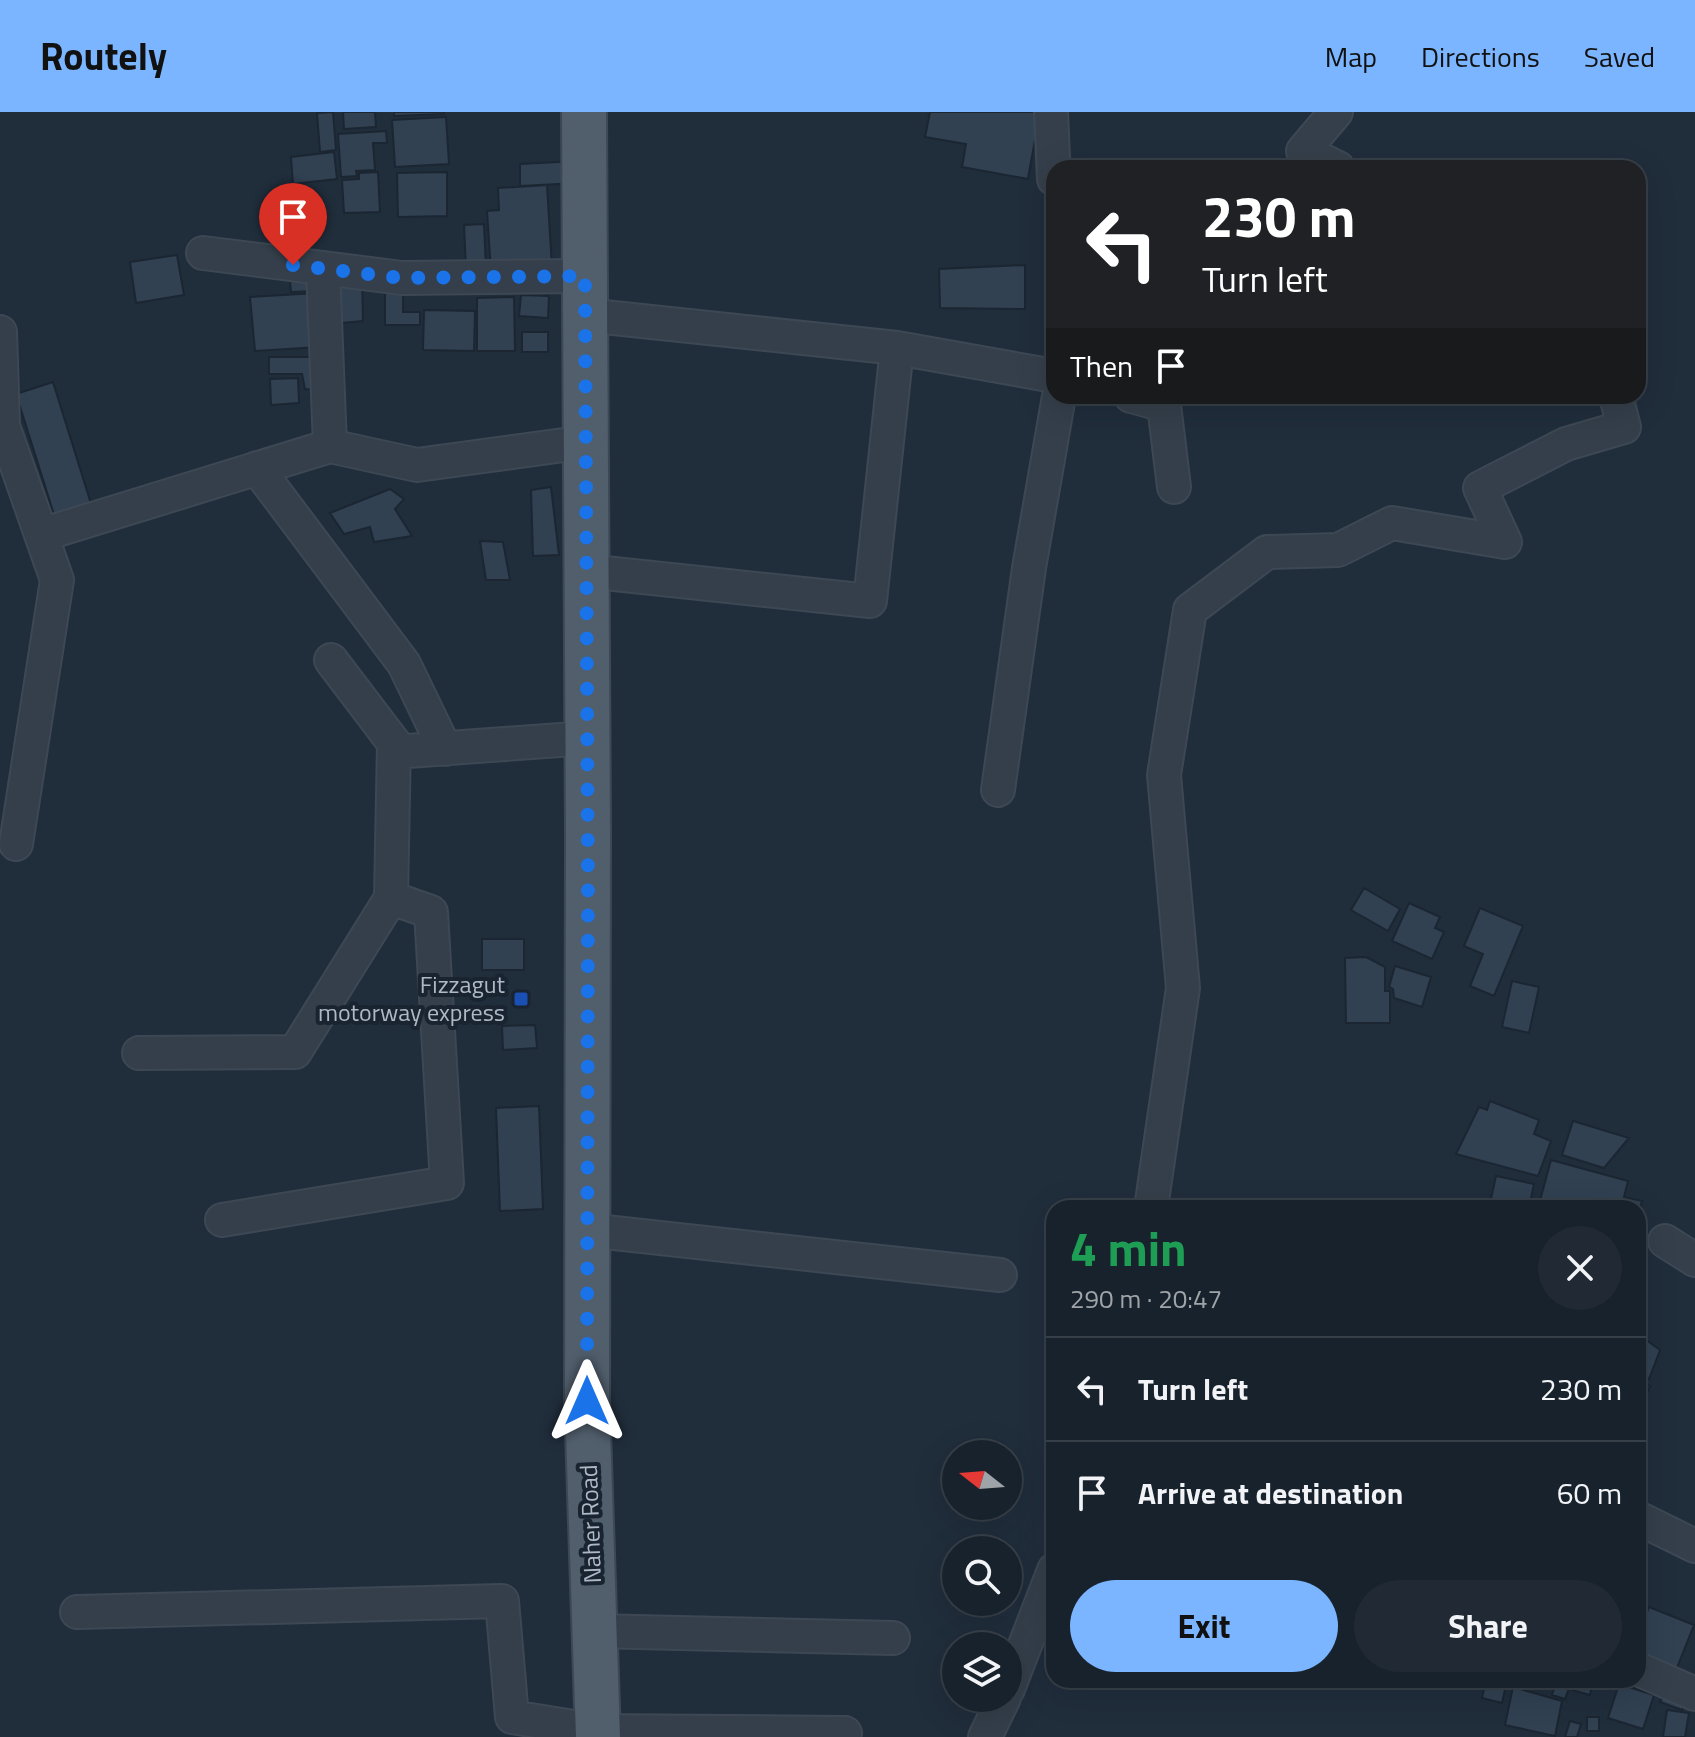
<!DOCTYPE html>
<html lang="en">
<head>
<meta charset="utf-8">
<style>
  :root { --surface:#18222c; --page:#212a34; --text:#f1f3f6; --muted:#9fa4a9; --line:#363f48; --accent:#7cb5ff }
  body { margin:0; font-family:"Titillium Web",sans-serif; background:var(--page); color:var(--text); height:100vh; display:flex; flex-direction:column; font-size:30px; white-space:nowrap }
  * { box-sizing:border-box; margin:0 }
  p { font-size:26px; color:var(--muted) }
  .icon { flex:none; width:44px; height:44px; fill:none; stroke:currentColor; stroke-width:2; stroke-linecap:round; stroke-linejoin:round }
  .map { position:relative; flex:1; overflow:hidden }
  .sheet { position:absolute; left:1046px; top:1088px; width:600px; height:488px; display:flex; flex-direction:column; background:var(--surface); border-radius:24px; box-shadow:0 8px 32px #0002,0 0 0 2px var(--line) }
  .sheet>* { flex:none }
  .guide { position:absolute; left:1046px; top:48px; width:600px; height:244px; border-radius:24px; box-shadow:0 8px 32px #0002,0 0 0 2px var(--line); background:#202124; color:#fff; overflow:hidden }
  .needle { width:52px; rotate:287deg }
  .fabs { position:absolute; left:942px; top:1328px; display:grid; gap:16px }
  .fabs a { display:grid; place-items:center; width:80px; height:80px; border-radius:50%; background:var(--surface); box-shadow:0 8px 32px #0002,0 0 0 2px var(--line); font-size:40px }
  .pin { position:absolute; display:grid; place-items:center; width:68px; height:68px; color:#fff; margin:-82px -34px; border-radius:50% 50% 50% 0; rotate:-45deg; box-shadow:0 0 8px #0007 }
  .pin .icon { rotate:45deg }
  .me { position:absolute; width:88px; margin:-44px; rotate:0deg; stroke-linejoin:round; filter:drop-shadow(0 0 6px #0008) }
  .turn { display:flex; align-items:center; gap:28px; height:168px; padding:0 24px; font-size:36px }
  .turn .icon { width:104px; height:104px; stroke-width:2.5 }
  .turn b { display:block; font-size:56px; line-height:68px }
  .then { display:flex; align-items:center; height:76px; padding:0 24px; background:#0003; gap:16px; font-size:30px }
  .round { display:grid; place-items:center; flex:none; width:84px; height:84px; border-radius:42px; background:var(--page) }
  .headline { display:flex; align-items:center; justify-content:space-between; height:136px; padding:0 24px }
  h1 { font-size:48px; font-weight:700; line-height:60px; color:#1e9e55 }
  .cta { display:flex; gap:16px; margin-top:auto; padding:16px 24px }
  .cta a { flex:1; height:92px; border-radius:48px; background:var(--accent); color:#111; font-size:32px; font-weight:700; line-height:92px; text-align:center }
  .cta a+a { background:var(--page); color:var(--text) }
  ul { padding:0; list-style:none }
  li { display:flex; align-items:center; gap:24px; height:104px; padding:0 24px; border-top:2px solid var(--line) }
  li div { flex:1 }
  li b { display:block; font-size:30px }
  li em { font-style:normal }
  header { display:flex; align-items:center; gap:48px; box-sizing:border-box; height:112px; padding:0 40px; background:var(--accent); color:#111 }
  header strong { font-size:38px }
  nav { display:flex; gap:44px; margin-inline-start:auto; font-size:28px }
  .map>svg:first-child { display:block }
  .building { fill:#314152; stroke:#1b2632; stroke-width:2 }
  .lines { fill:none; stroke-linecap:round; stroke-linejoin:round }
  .street-casing { stroke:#3d4854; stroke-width:36 }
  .primary-casing { stroke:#3d4854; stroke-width:48 }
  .street { stroke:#343f4b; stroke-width:32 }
  .primary { stroke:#515e6c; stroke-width:44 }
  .route { stroke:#1a73e8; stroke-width:14; stroke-dasharray:0 25.2 }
  .transit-dot { fill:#1a4fb4; stroke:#192430; stroke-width:3 }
  .labels { text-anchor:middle; stroke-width:8; stroke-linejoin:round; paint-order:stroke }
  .poi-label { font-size:24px; fill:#aeb9c7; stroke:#192430; text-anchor:end }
  .street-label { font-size:24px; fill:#aeb9c7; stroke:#192430 }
</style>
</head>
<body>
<header>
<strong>Routely</strong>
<nav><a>Map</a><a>Directions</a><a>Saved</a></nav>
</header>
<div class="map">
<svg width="1695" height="1625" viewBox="0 0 1695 1625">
  <rect width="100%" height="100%" fill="#202d3b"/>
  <path class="building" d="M333,0l3,38 -16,2 -3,-39z
    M343,0h32l1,15 -32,2z
    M394,0h50v2l-50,2z
    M930,0h110l-12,67 -66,-12 4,-23 -41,-7z
    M446,5l3,47 -54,3 -3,-47z
    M386,19l1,12h-14l2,27 -19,1 1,5 -16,1 -3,-43z
    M334,40l3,27 -44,5 -2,-27z
    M577,49l1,22 -58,3v-22z
    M378,60l2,40 -36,1 -2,-33 17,-1v-6z
    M447,60v44l-49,1 -1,-44z
    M547,73l5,82 -61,4 -4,-60 12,-1 -1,-22z
    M484,112l2,44 -20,1 -2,-44z
    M177,143l7,40 -48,8 -6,-41z
    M1025,153v44l-85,-1 -1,-39z
    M316,157l1,22 -26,1 -2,-21z
    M362,169l1,40 -22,2 -2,-41z
    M385,176h18v24h17v13h-35z
    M317,181l3,54 -65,4 -5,-54z
    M521,183l28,1 -1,22 -29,-2z
    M514,185l1,54h-38v-53z
    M424,198l51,1 -1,40 -51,-1z
    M522,220h26v20h-26z
    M269,245h50l-1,33 -13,-1 -3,-15h-33z
    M298,266l1,25 -28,2 -1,-26z
    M53,270l40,128 -37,11 -40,-127z
    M551,375l8,68 -26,1 -2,-66z
    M390,377l14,10 -9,10 17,27 -38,6 -4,-15 -26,7 -14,-21z
    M480,429l23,1 7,38h-24z
    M1364,776l36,21 -12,22 -37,-21z
    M1409,791l31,14 -5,11 9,4 -12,27 -40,-18z
    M1480,796l43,18 -29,70 -24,-10 13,-32 -19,-8z
    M482,827h42v31h-42z
    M1366,845l19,10v24h5v32h-44l-1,-65z
    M1395,854l36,11 -9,30 -28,-9 -1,-9 -4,-2z
    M1512,869l27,6 -10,46 -27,-6z
    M535,913l2,23 -34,2 -1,-24z
    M1490,989l49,19 -5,14 17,7 -13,35 -82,-22 23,-47 8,3z
    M539,994l4,103 -43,2 -4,-103z
    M1573,1009l56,17 -25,30 -42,-13z
    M1551,1048l77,21 -4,16 18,4 -4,14v-7h-100z
    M1496,1064l38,8 -5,24h-40z
    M1638,1222l22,16 -11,29 -11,-4z
    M1638,1269l12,5 -12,29z
    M1649,1495l45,18 -20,50 -36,-14v-26z
    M1486,1568h21l-5,23 -20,-5z
    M1557,1568h15l-7,19 -13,-4z
    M1574,1568h19l-3,15 -18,-5z
    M1619,1572l35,11 -11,34 -35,-11z
    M1513,1575l49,14 -7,35 -50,-11z
    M1666,1576l21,8 -5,14 -22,-8z
    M1667,1598l22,3 -4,24h-22z
    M1587,1605h12v14h-12z
    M1570,1609l11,3 -4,13h-12z"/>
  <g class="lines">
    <defs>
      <path id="street" d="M1051,0l3,67
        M1336,0l-33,39 35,17
        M203,141l199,25 183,-2
        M323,157l7,177
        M585,203l312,33 157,28
        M0,220l3,94 54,154 -41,264
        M1131,284l33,9 10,82
        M257,356l147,196 41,85
        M41,423l289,-89 87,19 169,-23
        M586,459l284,30 27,-253
        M394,640l194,-14
        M998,678l31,-222 30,-172
        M139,941l156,-1 96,-154 3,-155 -63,-83
        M1151,1096l32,-220 -19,-213 26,-165 77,-58 71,-2 54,-27 113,19 -25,-54 86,-44 58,-17 -8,-31
        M222,1108l225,-37 -16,-271 -40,-14
        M587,1118l413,45
        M1665,1129l30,19
        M1638,1406l57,28
        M77,1500l425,-11 10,116 86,14 247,2
        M595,1519l298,7
        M1638,1557l57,25
        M1008,1577l46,-119
        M985,1625l19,-39"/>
      <path id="primary" d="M584,0l4,722 -1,567 11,336"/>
    </defs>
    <use href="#street" class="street-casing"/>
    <use href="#primary" class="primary-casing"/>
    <use href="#street" class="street"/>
    <use href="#primary" class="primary"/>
  </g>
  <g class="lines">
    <path class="route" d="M293,153l109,13 183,-2 3,611 -1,514"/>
  </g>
  <rect class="transit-dot" x="513" y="879" width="16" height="16" rx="4"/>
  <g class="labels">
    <g class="poi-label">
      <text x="505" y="881">Fizzagut<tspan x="505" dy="28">motorway express</tspan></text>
    </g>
    <g class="street-label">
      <text transform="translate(591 1412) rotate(-92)" y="8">Naher Road</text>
    </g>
  </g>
</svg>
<div class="fabs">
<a><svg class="needle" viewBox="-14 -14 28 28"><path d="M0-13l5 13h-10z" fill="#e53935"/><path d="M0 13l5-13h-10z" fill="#9fa4a9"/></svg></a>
<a><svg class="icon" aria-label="search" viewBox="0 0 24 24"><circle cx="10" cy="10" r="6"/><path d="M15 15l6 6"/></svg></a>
<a><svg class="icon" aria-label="layers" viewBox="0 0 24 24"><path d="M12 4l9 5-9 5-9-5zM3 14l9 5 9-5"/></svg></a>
</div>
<div class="pin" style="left:293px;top:153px;background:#d93025"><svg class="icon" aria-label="arrive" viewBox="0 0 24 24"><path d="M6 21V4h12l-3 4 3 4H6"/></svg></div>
<svg class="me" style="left:587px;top:1289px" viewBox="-20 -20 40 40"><path d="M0-17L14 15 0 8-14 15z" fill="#1a73e8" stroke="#fff" stroke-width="4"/></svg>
<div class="guide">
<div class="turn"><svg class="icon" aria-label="left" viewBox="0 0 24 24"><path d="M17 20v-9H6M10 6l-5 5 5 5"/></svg><div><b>230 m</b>Turn left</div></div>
<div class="then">Then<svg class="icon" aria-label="arrive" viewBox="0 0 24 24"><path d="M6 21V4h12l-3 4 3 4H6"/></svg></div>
</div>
<section class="sheet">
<div class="headline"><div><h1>4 min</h1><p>290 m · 20:47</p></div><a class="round"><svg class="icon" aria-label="close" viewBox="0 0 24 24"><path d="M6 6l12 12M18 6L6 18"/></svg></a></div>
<ul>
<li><svg class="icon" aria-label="left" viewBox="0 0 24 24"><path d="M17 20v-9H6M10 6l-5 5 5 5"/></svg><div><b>Turn left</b></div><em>230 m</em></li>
<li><svg class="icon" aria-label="arrive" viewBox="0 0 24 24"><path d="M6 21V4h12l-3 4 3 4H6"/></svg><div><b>Arrive at destination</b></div><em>60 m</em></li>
</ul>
<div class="cta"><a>Exit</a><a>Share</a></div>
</section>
</div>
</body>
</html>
